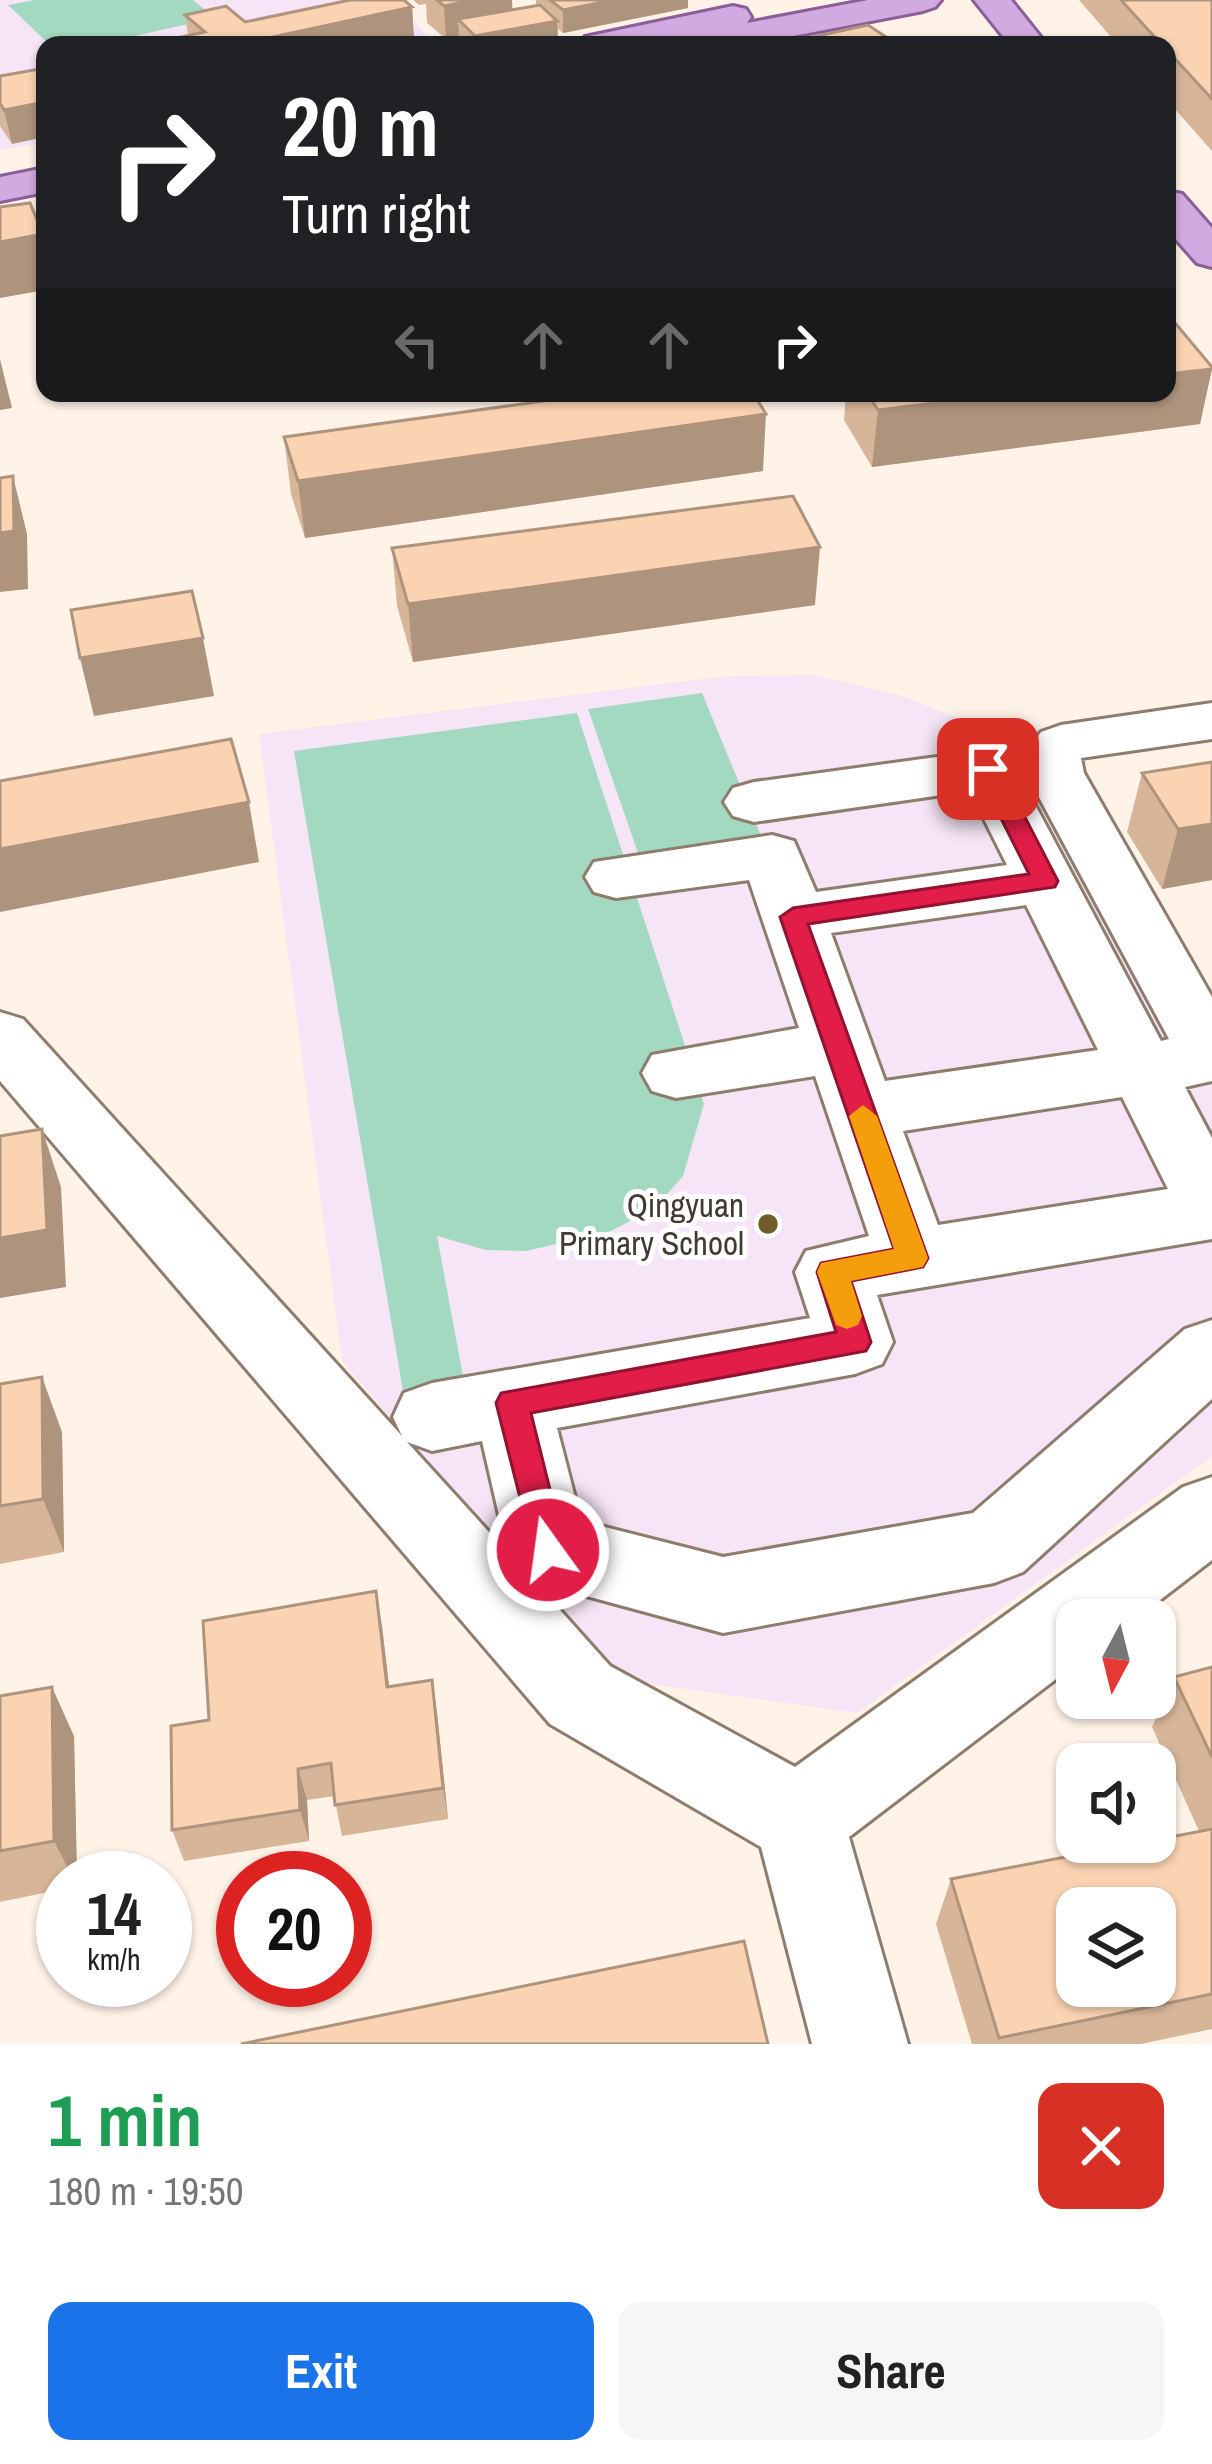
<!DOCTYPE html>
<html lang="en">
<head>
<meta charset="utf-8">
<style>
  :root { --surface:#fff; --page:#f6f6f6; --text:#222; --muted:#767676; --accent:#1a73e8 }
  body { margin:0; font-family:"Archivo Narrow",sans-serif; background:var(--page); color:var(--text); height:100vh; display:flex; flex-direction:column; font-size:45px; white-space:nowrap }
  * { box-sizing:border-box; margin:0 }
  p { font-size:39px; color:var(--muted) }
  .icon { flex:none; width:66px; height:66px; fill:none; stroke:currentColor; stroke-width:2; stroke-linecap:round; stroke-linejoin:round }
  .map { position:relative; height:2044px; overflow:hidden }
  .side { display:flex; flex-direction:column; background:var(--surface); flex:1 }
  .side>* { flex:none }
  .hud { position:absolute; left:36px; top:36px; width:1140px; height:366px; border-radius:24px; box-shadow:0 3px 9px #0004; background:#202124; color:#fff; overflow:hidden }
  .needle { width:78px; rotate:187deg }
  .controls { position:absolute; left:1056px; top:1599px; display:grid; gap:24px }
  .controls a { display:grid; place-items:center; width:120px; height:120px; border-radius:24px; background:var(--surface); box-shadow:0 3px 9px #0004; font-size:60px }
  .speed { position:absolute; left:36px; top:1851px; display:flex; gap:24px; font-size:60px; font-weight:700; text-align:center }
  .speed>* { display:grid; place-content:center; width:156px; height:156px; border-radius:50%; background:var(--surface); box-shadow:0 3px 9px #0004; line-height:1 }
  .speed small { font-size:30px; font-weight:400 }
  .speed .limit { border:18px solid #d22; background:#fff; color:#111 }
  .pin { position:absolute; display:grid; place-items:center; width:102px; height:102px; color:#fff; margin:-51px; border-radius:24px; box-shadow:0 6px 18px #0006 }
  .me { position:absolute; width:132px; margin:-66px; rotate:346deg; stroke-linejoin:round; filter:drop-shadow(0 0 9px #0008) }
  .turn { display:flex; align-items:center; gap:42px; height:252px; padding:0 48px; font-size:54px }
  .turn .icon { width:156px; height:156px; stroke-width:2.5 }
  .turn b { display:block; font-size:84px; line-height:102px }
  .lanes { display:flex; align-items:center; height:114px; padding:0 48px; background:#0003; justify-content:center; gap:60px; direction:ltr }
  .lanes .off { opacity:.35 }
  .round { display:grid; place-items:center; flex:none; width:126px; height:126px; border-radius:24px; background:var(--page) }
  .headline { display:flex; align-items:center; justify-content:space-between; height:204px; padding:0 48px }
  h1 { font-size:72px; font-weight:800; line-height:90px; color:#1e9e55 }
  .action { display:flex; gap:24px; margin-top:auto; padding:24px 48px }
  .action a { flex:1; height:138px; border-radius:24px; background:var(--accent); color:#fff; font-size:48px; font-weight:800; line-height:138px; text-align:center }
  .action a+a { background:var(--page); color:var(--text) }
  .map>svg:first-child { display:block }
  .education { fill:#f6e5f6 }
  .green { fill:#a2d9c0 }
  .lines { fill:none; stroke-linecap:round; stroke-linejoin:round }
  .minor-casing { stroke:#8e7c6d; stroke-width:6 }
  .major-casing { stroke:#8b5e97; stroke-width:6 }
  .minor { fill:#fff; fill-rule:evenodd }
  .major { fill:#d1aae1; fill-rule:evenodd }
  .wall { fill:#d7b599 }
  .shaded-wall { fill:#af947d }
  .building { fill:#fad3b2; stroke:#af947d; stroke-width:3; fill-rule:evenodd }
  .route { fill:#e11d48; stroke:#92132f; stroke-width:3 }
  .slow { fill:#f59e0b }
  .poi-dot { fill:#6f5c2a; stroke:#fff; stroke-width:4.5 }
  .labels { text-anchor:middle; stroke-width:10; stroke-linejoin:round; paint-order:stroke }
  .poi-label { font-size:33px; fill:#413932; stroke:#fff; text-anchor:end }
</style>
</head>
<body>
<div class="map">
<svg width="1212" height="2044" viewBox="0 0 1212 2044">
  <rect width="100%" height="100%" fill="#fff3e8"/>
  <path class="education" d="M0,0h395l41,45h-391v98l-45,7z
    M814,675l86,20 75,30 54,39 44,61 139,262v369l-355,257 -242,-34 -273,-318 -83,-627 467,-58z"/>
  <path class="green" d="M35,0h158l22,18 -121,27h-44l-42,-40z
    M702,693l64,155 -123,19 -55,-158z
    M577,713l127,391 -21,72 -28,32 -44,23 -85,20 -40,-1 -49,-14 28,151 -61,10 -110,-646z"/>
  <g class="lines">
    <defs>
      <path id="minor" d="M1212,703v36l-131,19 3,15 128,224v84l-27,6 27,51v101l-335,56 16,47 -11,22 -27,10 -298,54 24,93 142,36 250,-44 212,-184 27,-9v79l-189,173 -29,11 -271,50 -188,-51 75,84 185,101 388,-280 29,-10v83l-78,60h-57v43l-228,174 59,207h-96l-51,-197 -211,-123 -550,-643v-69l23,7 379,417 -9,-19 11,-24 28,-10 378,-65 -15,-46 11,-21 63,-15 -54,-160 -139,22 -24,-7 -10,-18 10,-18 147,-27 -50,-148 -133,18 -22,-6 -9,-15 9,-15 178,-27 22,6 22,51 191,-27 -37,-74 -216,31 -21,-6 -9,-14 9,-14 21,-6 234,-32 21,6 152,285 8,-2 -143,-266 -3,-15 18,-26 20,-7zM1026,905l72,145 -213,31 -54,-148zM1122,1097l46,92 -230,36 -35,-94zM482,1441l25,109 2,4 -102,-112 25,9z"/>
      <path id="major" d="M868,0h73l-6,7 -12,4 -177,34h-75l3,-5 -24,5h-70l5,-8 148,-31 13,3 5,8 -4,6z
        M974,0h37l36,45h-37z
        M45,168v24l-45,9v-24z
        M1167,191l15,3 30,34v39l-15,-4 -30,-34z"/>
    </defs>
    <use href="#minor" class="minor-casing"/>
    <use href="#major" class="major-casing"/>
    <use href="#minor" class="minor"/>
    <use href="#major" class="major"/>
  </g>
  <path class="wall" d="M413,0h99v10l24,-5v-5h152v8l-125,25 -5,-4v15l-5,1h-91l-2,-2 -1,-7 -13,3 -19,-16 -1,-19 -7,1z
    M1079,0h133v151l-45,-51v-55h-49z
    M412,7l2,32 -25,6h-226v-4l25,-6 -3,-20 60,7z
    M0,76l12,68 -12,-18z
    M1212,367l-12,57 -328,43 -28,-47 2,-27h321z
    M284,437l479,34 -458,67 -14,-44z
    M392,548l423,57 -402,57 -16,-56z
    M1212,762v118l-50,9 -35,-57 15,-59z
    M0,1384l62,48 2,120 -64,12z
    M382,1626l7,61 48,26 11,106 -106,17 -8,-40 -27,4 2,41 -125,20 -12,-31 37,-110z
    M1212,1667v362l-71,15h-169l-36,-120 15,-45 248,-48 -47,-104 22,-50z
    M0,1696l74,40 3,142h-14v11l-63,13z"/>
  <path class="shaded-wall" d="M474,0h38l1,25 -55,-6 1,17 -13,3 -2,-33z
    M614,0h74v8l-125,25v-23z
    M412,7l2,32 -25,6h-154z
    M557,21l1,23 -82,1 -1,-9z
    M227,38l1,7h-29z
    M45,102v35l-33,7 -8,-34z
    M43,234l2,56 -45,8v-56z
    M0,359l12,49 -12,2z
    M1212,369l-12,55 -328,43 6,-57 139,-17h150v-19z
    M766,414l-3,57 -458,67 -7,-57z
    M13,476l14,58 1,55 -28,3v-59z
    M820,547l-5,58 -402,57 -5,-58z
    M203,638l11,58 -120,20 -14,-58z
    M249,802l10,60 -259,50v-63z
    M1212,824v56l-50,9 16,-60z
    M42,1129l19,58 5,100 -66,11v-60z
    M42,1377l20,55 2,120 -21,-53z
    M376,1591l6,35 11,94 -6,-33z
    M432,1680l5,33 11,106 -5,-31z
    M52,1687l22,49 3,142h-4l-19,-37z
    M298,1769l9,31 2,41 -9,-31z"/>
  <path class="building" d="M350,0h54l8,7 -177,38 -8,-7 -28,7h-32l-4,-4 42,-9 -20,-17 41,-9 19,16z
    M437,0h37l-30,6z
    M550,0h64l-51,10z
    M1121,0h91v99l-45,-49v-5h-5z
    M540,5l17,16 -82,15 -17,-17z
    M868,25l30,20h-122z
    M45,68v34l-41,8 -4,-7v-27z
    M30,203l13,31 -43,8v-35z
    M1176,324l36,43v2l-45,5v-49z
    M601,393h152l13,21 -468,67 -14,-44z
    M867,393h150l-139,17z
    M13,476l1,55 -14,2v-55z
    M793,496l27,51 -412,57 -16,-56z
    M192,591l11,47 -123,20 -9,-48z
    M231,739l18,63 -249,47v-68z
    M1212,762v62l-34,5 -36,-56z
    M42,1129l5,101 -47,8v-102z
    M42,1377l1,122 -43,7v-122z
    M376,1591l11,96 45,-7 11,108 -108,17 -4,-42 -33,6 2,41 -128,20 -1,-104 38,-6 -6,-99z
    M1212,1667v90l-38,-80z
    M52,1687l2,154 -54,10v-155z
    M1212,1829v165l-213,44 -48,-159 192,-37h12v-2zM1077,1908h78v78h-78z
    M744,1941l24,103h-527z"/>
  <path class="route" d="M988,761l12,8 58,112 -3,6 -247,37 120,334 -5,9 -72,14 20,61 -5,9 -335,62 34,137 -5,11 -12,5 -12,-5 -40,-158 5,-10 335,-61 -19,-60 4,-9 73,-14 -114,-332 13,-9 236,-34 -53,-105z"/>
  <path class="slow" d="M863,1105l14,11 51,142 -5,9 -72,14 11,35 -4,9 -11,4 -11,-4 -19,-53 4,-9 73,-14 -45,-133z"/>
  <circle class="poi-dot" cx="768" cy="1224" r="12"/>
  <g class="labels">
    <g class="poi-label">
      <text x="744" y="1217">Qingyuan<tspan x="744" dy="38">Primary School</tspan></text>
    </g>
  </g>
</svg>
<div class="controls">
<a><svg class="needle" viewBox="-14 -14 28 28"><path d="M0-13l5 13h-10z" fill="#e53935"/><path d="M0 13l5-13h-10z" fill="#767676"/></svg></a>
<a><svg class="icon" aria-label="sound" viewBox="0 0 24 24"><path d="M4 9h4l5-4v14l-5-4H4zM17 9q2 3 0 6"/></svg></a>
<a><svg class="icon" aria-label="layers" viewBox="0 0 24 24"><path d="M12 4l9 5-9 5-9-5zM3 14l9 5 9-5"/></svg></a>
</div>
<div class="speed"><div>14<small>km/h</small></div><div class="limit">20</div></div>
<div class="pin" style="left:988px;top:769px;background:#d93025"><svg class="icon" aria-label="arrive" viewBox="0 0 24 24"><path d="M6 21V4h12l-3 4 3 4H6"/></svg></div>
<svg class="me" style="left:548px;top:1550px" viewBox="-20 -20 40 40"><circle r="17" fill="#e11d48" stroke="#fff" stroke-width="3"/><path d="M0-11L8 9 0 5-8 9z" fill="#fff"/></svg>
<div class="hud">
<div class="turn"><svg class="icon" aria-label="right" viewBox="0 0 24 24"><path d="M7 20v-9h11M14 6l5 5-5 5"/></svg><div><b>20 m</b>Turn right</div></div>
<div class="lanes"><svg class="icon off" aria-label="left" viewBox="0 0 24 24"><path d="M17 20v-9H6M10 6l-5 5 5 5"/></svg><svg class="icon off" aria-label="ahead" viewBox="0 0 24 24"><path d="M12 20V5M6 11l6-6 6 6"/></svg><svg class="icon off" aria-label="ahead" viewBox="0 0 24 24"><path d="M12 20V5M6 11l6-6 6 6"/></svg><svg class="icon" aria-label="right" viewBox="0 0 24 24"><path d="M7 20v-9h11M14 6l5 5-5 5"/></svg></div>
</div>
</div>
<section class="side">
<div class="headline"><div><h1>1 min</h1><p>180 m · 19:50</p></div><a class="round" style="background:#d93025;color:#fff"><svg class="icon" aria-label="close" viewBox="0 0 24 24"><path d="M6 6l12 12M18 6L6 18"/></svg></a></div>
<div class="action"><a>Exit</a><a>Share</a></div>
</section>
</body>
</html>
